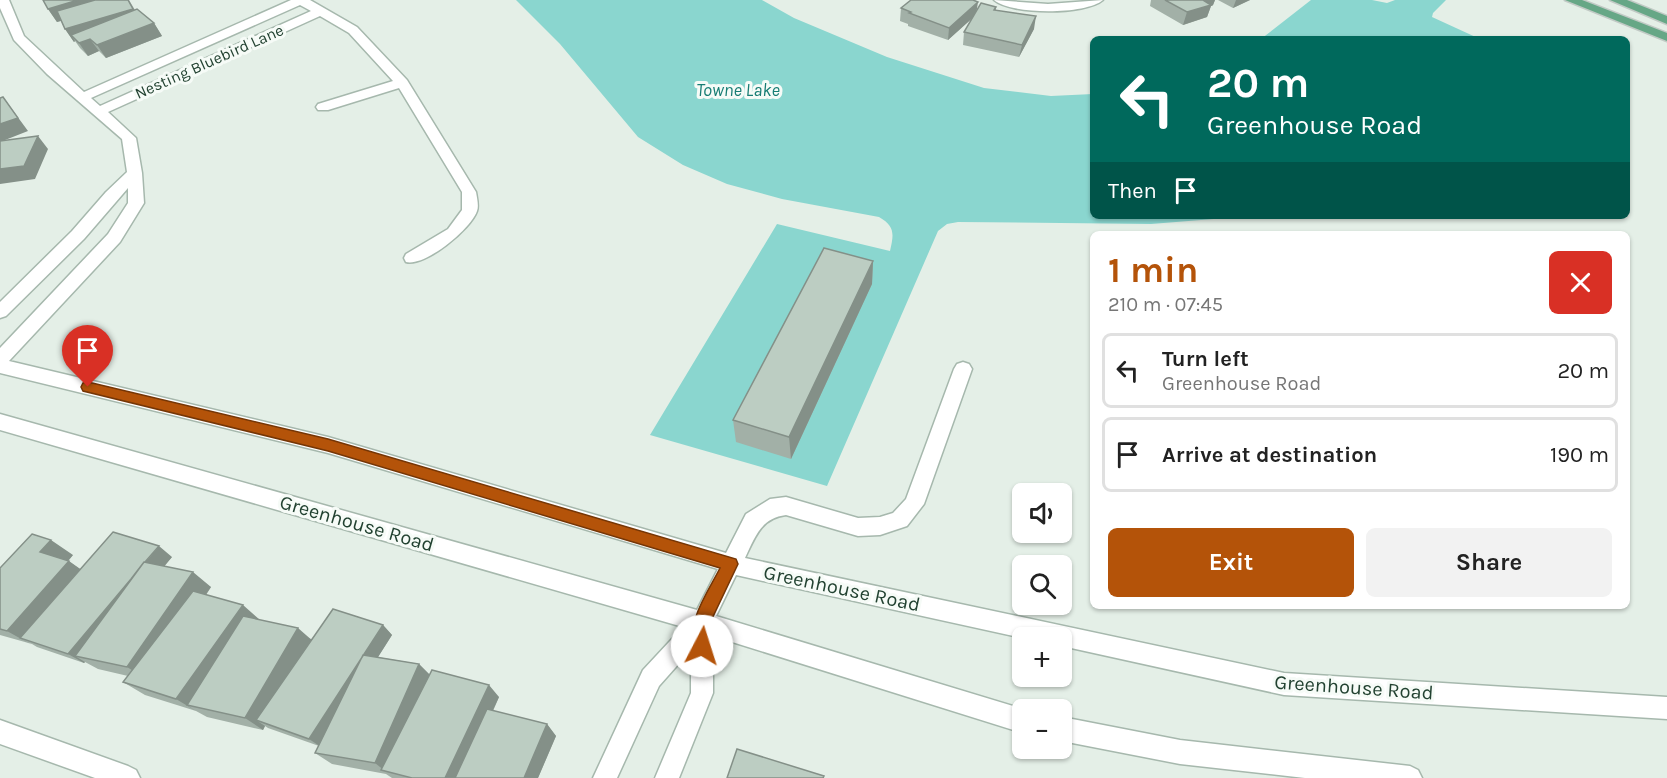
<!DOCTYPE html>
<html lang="en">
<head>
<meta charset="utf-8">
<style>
  :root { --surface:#fff; --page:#f2f2f2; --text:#222; --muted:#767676; --line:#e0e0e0; --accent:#b45309 }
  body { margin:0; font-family:Karla,sans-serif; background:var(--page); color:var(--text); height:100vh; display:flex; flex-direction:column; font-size:22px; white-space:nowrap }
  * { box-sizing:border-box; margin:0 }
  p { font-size:20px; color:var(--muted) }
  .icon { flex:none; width:33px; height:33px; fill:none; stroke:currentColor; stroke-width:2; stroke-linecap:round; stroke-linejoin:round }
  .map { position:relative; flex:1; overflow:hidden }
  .panel { position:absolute; left:1090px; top:231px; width:540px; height:378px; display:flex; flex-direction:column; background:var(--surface); border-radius:9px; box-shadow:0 2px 4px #0004 }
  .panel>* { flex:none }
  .top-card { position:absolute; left:1090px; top:36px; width:540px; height:183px; border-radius:9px; box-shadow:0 2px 4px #0004; background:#00695c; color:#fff; overflow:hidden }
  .fabs { position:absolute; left:1012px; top:483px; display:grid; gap:12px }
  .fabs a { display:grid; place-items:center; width:60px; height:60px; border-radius:9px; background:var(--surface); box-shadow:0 2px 4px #0004; font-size:30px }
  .pin { position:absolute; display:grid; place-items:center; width:51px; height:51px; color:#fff; margin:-62px -26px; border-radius:50% 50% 50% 0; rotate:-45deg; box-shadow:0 0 6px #0007 }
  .pin .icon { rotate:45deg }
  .me { position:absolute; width:66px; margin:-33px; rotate:5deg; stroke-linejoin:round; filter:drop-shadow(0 0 4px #0008) }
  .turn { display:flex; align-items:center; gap:21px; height:126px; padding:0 18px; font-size:27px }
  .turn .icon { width:78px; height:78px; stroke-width:2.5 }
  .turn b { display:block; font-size:42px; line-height:51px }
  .then { display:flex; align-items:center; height:57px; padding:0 18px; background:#0003; gap:12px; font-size:22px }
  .round { display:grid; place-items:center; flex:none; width:63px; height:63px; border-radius:9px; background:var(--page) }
  .summary { display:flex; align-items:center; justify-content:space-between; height:102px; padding:0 18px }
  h1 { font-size:36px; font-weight:700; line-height:45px; color:var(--accent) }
  .primary-button { display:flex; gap:12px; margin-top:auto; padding:12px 18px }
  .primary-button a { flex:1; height:69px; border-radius:9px; background:var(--accent); color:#fff; font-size:24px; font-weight:700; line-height:69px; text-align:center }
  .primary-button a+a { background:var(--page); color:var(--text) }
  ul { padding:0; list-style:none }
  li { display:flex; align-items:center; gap:18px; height:75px; margin:0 12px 9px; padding:0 6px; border:3px solid var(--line); border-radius:9px }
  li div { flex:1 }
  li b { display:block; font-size:22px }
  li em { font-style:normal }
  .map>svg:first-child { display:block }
  .water { fill:#8ad6cf }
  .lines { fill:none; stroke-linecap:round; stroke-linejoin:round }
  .minor-casing { stroke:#a6b8ad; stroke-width:3 }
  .major-casing { stroke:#c1cac5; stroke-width:3 }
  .minor { fill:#fff; fill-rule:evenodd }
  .major { fill:#66a786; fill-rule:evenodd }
  .wall { fill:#a2b0a7 }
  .shaded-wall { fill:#849088 }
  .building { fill:#bccdc2; stroke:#849088; stroke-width:1.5 }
  .route { fill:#b45309; stroke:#753606; stroke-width:1.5 }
  .labels { text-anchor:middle; stroke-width:6; stroke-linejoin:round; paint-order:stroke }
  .far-street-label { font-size:16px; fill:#224231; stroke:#f6fbf7 }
  .far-water-label { font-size:18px; font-style:italic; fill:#177d74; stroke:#f6fbf7 }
  .street-label { font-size:20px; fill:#224231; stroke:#f6fbf7 }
</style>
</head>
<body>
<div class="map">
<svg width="1667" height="778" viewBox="0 0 1667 778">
  <rect width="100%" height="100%" fill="#e4efe7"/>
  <path class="water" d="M516,0h246l32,18 93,39 97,31 67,8 42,-2 1,122h157l-100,8 -193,-2 -11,2 -9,7 -111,255 -177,-51 127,-211 113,27c4,-17 5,-25 -11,-34l-97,-18 -55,-15 -44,-19 -45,-28 -78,-93z
    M1311,0h61l15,3 8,-3h51l-13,13 -1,4 48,22h-219z"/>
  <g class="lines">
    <defs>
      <path id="minor" d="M0,0h9l15,36 60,56 207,-92h19l47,27 50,53 69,112c1,6 3,14 1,19 -6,18 -52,56 -71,51l-2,-4 2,-4 42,-25 14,-19v-18l-63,-104 -71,22h-10l-2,-3 2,-3 75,-23 -44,-48 -29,-17 -212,96 28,26 6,35 2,30 -24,39 -111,119 319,76 398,116 20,-39 24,-15 16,-2 72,21 22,-1 13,-4 13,-14 48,-130 3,-5 6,-2 6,2 3,5 -48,135 -17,22 -27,9 -22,1 -72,-21c-25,3 -31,22 -41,43l539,115 383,24v22l-383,-24 -222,-49v-8h-39l-287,-63 -20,41 307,93v24l-310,-97v57l-34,85h-24l36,-85v-43l-32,36 -42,92h-24l50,-108 40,-43 -683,-197v-16l697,196 21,-41 -390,-116 -328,-80v-25l108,-114 20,-31v-15l-44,51 -78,77 -6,2v-16l72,-71 34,-39 21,-20 -5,-33 -75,-65 -33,-34 -14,-32zM300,5l11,6 -211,95 -9,-8z
        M994,0l54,4 55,-4c-17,15 -92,15 -109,0z
        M1062,717l118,23 230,26 8,4 4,8h-117l-125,-14 -118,-23z
        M0,720l128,46 8,4 4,8h-45l-95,-34z"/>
      <path id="major" d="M1565,0h17l85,33v8z
        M1610,0h17l40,16v8z"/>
    </defs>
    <use href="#minor" class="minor-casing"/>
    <use href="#major" class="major-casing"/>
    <use href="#minor" class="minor"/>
    <use href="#major" class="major"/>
  </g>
  <path class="wall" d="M43,0h86l6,10 19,13 8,13 -56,22 -7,-7 -11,5 -8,-8 -5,-7 -1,1 -9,-13 -4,-8 -4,1 -9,-13z
    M1151,0h64l-2,5 -2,1 -4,11 -24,8 -33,-19z
    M1218,0h32l-17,8z
    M996,7v3l38,19 -15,28 -56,-12 1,-13 8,-14 -24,22 -40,-14v-2l-8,-3 1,-13 76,3z
    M873,261l-1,23 -81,175 -55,-17 -3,-22z
    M73,555l-5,6 12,8 92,-12 -8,9 47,21 -5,8 54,25 51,19 72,-14 9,10 -14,22 41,7 11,11 69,22 -6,14 54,13 9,12 -18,42h-146l-6,-4 -54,-10 -17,-11 4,-7 -51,-18 -3,-2 -2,4 -56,-13 -11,-6 -51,-16 -22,-13 5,-6 -30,-7 -13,-7 -1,1 -47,-16 -5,-3 -32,-9v-67z"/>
  <path class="shaded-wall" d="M78,0h35l2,4 -58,18 -9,-13z
    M128,0l13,21 -70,14 4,6 -1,1 -9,-13z
    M1202,0h13l-2,5 -2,1 -4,11 -24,8 4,-13z
    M1236,0h14l-17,8z
    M978,2l-2,13 -28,25 1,-12z
    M1036,16l-2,13 -15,28 3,-12z
    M154,23l8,13 -56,22 -9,-13z
    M90,39l9,12 -11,5 -9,-13z
    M3,97l25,34 -28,11v-18z
    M38,136l10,13 -13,30 -35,5v-15z
    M873,261l-1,23 -81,175 -2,-22z
    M51,540l22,15 -10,12 6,-6 21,15 -70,62 12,7 -25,-14 33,-79z
    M159,546l13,11 -84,102 -13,-3 10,6 -1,1 -16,-9z
    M193,572l18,15 -63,93 -21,-13z
    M243,605l17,15 -73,85 9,6 -20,-12z
    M383,625l9,10 -71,112 -12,-8z
    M298,628l16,14 -58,78 9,6 -2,4 -18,-12z
    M419,664l13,13 -47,94 -10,-8z
    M489,685l10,12 -37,81h-17z
    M547,724l9,12 -18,42h-14z"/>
  <path class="building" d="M43,0h35l-30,9z
    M95,0h33l5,9 -68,20 -8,-18z
    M911,0h62l5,2 -29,26 -40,-15 2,-1 -10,-4z
    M1165,0h38l8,5 -24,7z
    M981,3l15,4 -2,3 42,6 -14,29 -58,-13z
    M137,9l17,14 -57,22 -7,-6 -11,4 -8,-8z
    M3,97l15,21 -18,6v-26z
    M38,136l-14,30 -24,3v-28z
    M824,248l49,13 -84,176 -56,-17z
    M113,532l46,14 -14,16h-1l-13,17 -63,75 -48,-16z
    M32,534l19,6 -11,12 29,9 -62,70 -7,-2v-61z
    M144,562l49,10 -66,95 -52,-11z
    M193,591l50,14 -67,94 -53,-17z
    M333,609l50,16 -74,114 -53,-19z
    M243,616l55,12 -53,90 -58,-13z
    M363,655l56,9 -44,99 -60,-10z
    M432,670l57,15 -44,93h-33l-31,-8z
    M487,709l60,15 -23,54h-69z
    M737,749l87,27 -1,2h-96z"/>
  <path class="route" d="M88,382l240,57 408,120 2,5 -28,59v23l-3,5 -5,3 -6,-3c-12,-27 12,-59 24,-83l-392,-117 -245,-60 -2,-4 2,-4z"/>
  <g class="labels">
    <g class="far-street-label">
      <text transform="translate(209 61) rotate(-24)" y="6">Nesting Bluebird Lane</text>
    </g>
    <g class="far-water-label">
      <text x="738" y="96">Towne Lake</text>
    </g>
    <g class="street-label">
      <text transform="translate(357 523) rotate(16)" y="7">Greenhouse Road</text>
      <text transform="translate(842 588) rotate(12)" y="7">Greenhouse Road</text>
      <text transform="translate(1354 687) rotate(4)" y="7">Greenhouse Road</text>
    </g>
  </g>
</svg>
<div class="fabs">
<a><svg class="icon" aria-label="sound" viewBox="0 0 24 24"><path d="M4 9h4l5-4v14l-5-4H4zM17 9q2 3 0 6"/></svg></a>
<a><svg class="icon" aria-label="search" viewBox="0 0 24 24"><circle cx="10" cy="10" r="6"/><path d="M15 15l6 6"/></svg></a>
<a>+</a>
<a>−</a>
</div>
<div class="pin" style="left:88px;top:387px;background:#d93025"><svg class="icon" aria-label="arrive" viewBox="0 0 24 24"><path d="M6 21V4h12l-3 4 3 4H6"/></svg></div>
<svg class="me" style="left:702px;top:646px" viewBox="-20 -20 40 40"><circle r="19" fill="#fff"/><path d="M0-13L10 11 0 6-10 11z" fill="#b45309"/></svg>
<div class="top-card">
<div class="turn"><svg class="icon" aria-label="left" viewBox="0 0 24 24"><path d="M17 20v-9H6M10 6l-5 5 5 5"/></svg><div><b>20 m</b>Greenhouse Road</div></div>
<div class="then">Then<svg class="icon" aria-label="arrive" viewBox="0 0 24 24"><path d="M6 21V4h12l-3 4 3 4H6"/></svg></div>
</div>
<section class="panel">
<div class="summary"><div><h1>1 min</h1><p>210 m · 07:45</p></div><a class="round" style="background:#d93025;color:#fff"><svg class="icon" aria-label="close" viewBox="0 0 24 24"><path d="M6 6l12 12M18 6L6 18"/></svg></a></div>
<ul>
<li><svg class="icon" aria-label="left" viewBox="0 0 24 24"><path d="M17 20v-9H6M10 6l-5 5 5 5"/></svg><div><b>Turn left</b><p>Greenhouse Road</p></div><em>20 m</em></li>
<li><svg class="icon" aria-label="arrive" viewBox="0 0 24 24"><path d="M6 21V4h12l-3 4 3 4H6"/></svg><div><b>Arrive at destination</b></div><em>190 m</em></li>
</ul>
<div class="primary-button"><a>Exit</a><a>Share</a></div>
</section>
</div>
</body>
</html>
